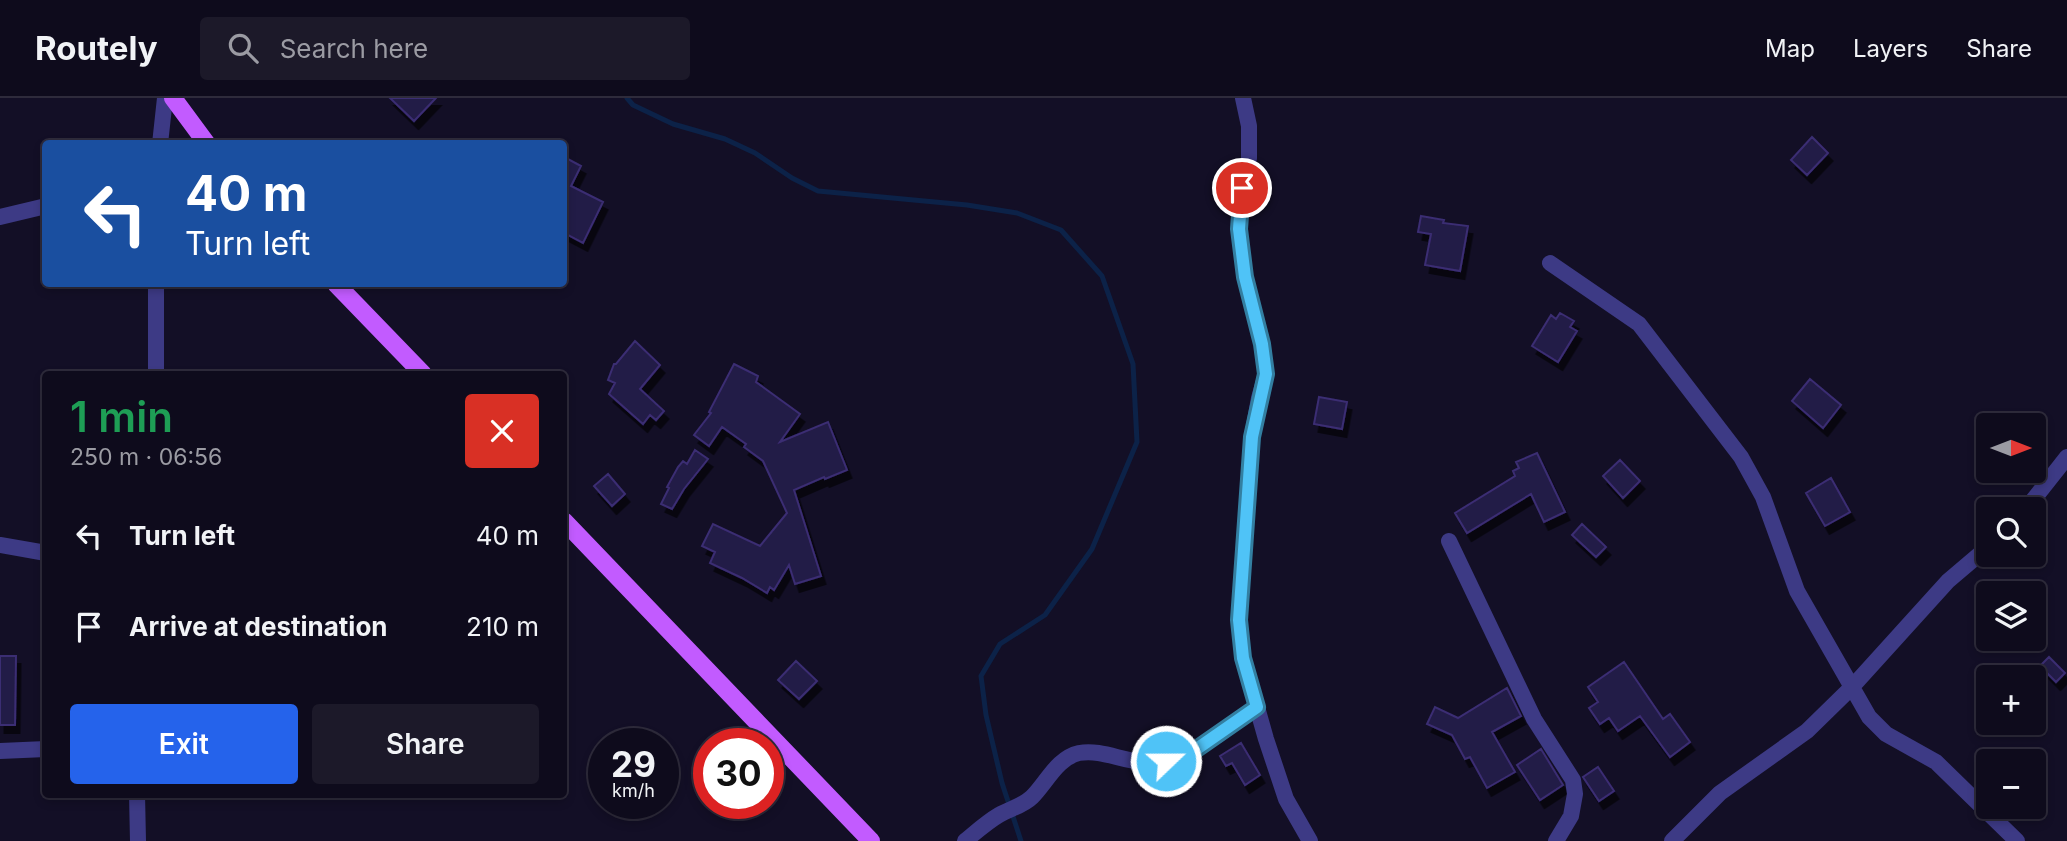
<!DOCTYPE html>
<html lang="en">
<head>
<meta charset="utf-8">
<style>
  :root { --surface:#0e0b1c; --page:#1c1929; --text:#f1f3f6; --muted:#9b9ba3; --line:#2e2b3b; --accent:#2563eb }
  body { margin:0; font-family:Inter,sans-serif; background:var(--page); color:var(--text); height:100vh; display:flex; flex-direction:column; font-size:26px; white-space:nowrap }
  * { box-sizing:border-box; margin:0 }
  p { font-size:23px; color:var(--muted) }
  .icon { flex:none; width:38px; height:38px; fill:none; stroke:currentColor; stroke-width:2; stroke-linecap:round; stroke-linejoin:round }
  .map { position:relative; flex:1; overflow:hidden }
  .panel { position:absolute; left:42px; top:273px; width:525px; height:427px; display:flex; flex-direction:column; background:var(--surface); border-radius:7px; box-shadow:0 4px 10px #0003,0 0 0 2px var(--line) }
  .panel>* { flex:none }
  .top-card { position:absolute; left:42px; top:42px; width:525px; height:147px; border-radius:7px; box-shadow:0 4px 10px #0003,0 0 0 2px var(--line); background:#1a4fa0; color:#fff; overflow:hidden }
  .needle { width:46px; rotate:90deg }
  .buttons { position:absolute; left:1976px; top:315px; display:grid; gap:14px }
  .buttons a { display:grid; place-items:center; width:70px; height:70px; border-radius:7px; background:var(--surface); box-shadow:0 4px 10px #0003,0 0 0 2px var(--line); font-size:35px }
  .speed { position:absolute; left:588px; top:630px; display:flex; gap:14px; font-size:35px; font-weight:700; text-align:center }
  .speed>* { display:grid; place-content:center; width:91px; height:91px; border-radius:50%; background:var(--surface); box-shadow:0 4px 10px #0003,0 0 0 2px var(--line); line-height:1 }
  .speed small { font-size:18px; font-weight:400 }
  .speed .limit { border:10px solid #d22; background:#fff; color:#111 }
  .pin { position:absolute; display:grid; place-items:center; width:60px; height:60px; color:#fff; margin:-30px; border:4px solid #fff; border-radius:50%; box-shadow:0 2px 7px #0007 }
  .me { position:absolute; width:77px; margin:-38px; rotate:68deg; stroke-linejoin:round; filter:drop-shadow(0 0 5px #0008) }
  .turn { display:flex; align-items:center; gap:24px; height:147px; padding:0 28px; font-size:32px }
  .turn .icon { width:91px; height:91px; stroke-width:2.5 }
  .turn b { display:block; font-size:49px; line-height:60px }
  .round { display:grid; place-items:center; flex:none; width:74px; height:74px; border-radius:7px; background:var(--page) }
  .head { display:flex; align-items:center; justify-content:space-between; height:119px; padding:0 28px }
  h1 { font-size:42px; font-weight:600; line-height:52px; color:#1e9e55 }
  .button { display:flex; gap:14px; margin-top:auto; padding:14px 28px }
  .button a { flex:1; height:80px; border-radius:7px; background:var(--accent); color:#fff; font-size:28px; font-weight:600; line-height:80px; text-align:center }
  .button a+a { background:var(--page); color:var(--text) }
  ul { padding:0; list-style:none }
  li { display:flex; align-items:center; gap:21px; height:91px; padding:0 28px }
  li div { flex:1 }
  li b { display:block; font-size:26px }
  li em { font-style:normal }
  header { display:flex; align-items:center; gap:42px; box-sizing:border-box; height:98px; padding:0 35px; background:var(--surface); border-bottom:2px solid var(--line) }
  header strong { font-size:33px }
  nav { display:flex; gap:38px; margin-inline-start:auto; font-size:24px }
  .search { width:490px; height:63px; background:var(--page); display:flex; align-items:center; gap:18px; box-sizing:border-box; padding:0 24px; border-radius:7px; color:var(--muted); font-size:26px }
  .map>svg:first-child { display:block }
  .lines { fill:none; stroke-linecap:round; stroke-linejoin:round }
  .stream { stroke:#0c2248; stroke-width:5 }
  .building { fill:#241b47; stroke:#3b2d73; stroke-width:2; filter:url(#shadow) }
  .minor { stroke:#3d3a85; stroke-width:16 }
  .major { stroke:#c25bff; stroke-width:18 }
  .route-casing { stroke:#337fa1; stroke-width:18 }
  .route { stroke:#4fc3f7; stroke-width:12 }
</style>
</head>
<body>
<header>
<strong>Routely</strong>
<div class="search"><svg class="icon" aria-label="search" viewBox="0 0 24 24"><circle cx="10" cy="10" r="6"/><path d="M15 15l6 6"/></svg>Search here</div>
<nav><a>Map</a><a>Layers</a><a>Share</a></nav>
</header>
<div class="map">
<svg width="2067" height="743" viewBox="0 0 2067 743">
  <defs>
    <filter id="shadow"><feDropShadow dx="4.5" dy="8" stdDeviation="0" flood-color="#0009"/></filter>
  </defs>
  <rect width="100%" height="100%" fill="#130f26"/>
  <g class="lines">
    <path class="stream" d="M627,0l6,7 40,19 52,15 30,14 37,25 26,13 149,14 50,8 44,17 41,46 31,88 4,78 -45,107 -47,66 -45,29 -19,32 5,39 16,68 19,58"/>
  </g>
  <path class="building" d="M390,0h46l-22,23z
    M1812,39l16,16 -21,22 -16,-15z
    M564,59l17,9 -10,20 32,16 -20,41 -19,-10z
    M1421,118l23,4 -1,3 25,3 -8,45 -35,-6 6,-31 -13,-2z
    M1560,215l14,8 -4,6 7,4 -19,31 -26,-16 19,-31 5,4z
    M635,243l25,24 -20,24 24,22 -8,9 -6,-5 -7,9 -34,-30 6,-11 -7,-3 6,-16h2z
    M734,266l24,12 -2,6 44,32 -20,28 48,-20 19,48 -22,9 -1,-2 -30,13 27,86 -26,8 -6,-19 -15,25 -4,-3 -3,6 -25,-15 -32,-15 5,-11 -13,-6 11,-22 47,22 27,-33 -24,-52 -19,-14 2,-3 -24,-17 -13,19 -15,-11 17,-22 -2,-1z
    M1810,281l31,26 -18,23 -31,-27z
    M1319,299l28,5 -5,27 -28,-5z
    M695,352l13,9 -24,30 -12,20 -11,-5 8,-16 -2,-1 11,-20 5,-6 4,3z
    M1537,355l28,59 -21,10 -13,-28 -64,39 -12,-20 60,-37 -2,-5 6,-3 -3,-6z
    M1620,362l20,21 -17,17 -20,-22z
    M608,376l17,20 -13,12 -18,-20z
    M1831,380l19,34 -25,14 -19,-33z
    M1582,426l24,23 -10,10 -24,-22z
    M0,558h16l-1,69h-15z
    M2049,559l16,16 -9,9 -16,-16z
    M796,563l21,20 -18,18 -21,-19z
    M1624,564l39,57 7,-5 20,28 -20,15 -30,-41 -22,15 -9,-13 -9,6 -11,-16 9,-6 -10,-15z
    M1507,590l14,28 -29,16 23,40 -28,16 -17,-31 -5,2 -13,-24 -25,-11 8,-17 23,11z
    M1241,645l19,32 -15,10 -13,-22 -6,3 -6,-10z
    M1541,651l22,36 -23,15 -23,-35z
    M1598,669l16,24 -15,10 -16,-24z"/>
  <g class="lines">
    <path class="minor" d="M1243,0l6,28v32l-7,31 -3,40 6,48 17,67 4,30 -7,24 -7,39 -13,183 4,38 23,81 20,60 24,42
      M160,46l5,-46
      M0,119l46,-11
      M1550,165l89,61 102,133 22,40 34,94 72,126 17,17 50,28 81,79
      M156,276v-90
      M2026,411l41,-52
      M1449,443l85,178 39,61 2,14 -4,22 -15,25
      M0,447l46,8
      M0,653l46,-2
      M137,696l1,47
      M965,743c11,-9 22,-19 34,-26 12,-7 24,-9 33,-18 15,-15 25,-39 47,-44 22,-4 43,8 64,9 45,2 79,-31 114,-55
      M1672,743l48,-48 87,-62 45,-44 96,-106 40,-34"/>
    <path class="major" d="M173,0l34,46
      M336,186l87,90
      M564,423l307,320"/>
  </g>
  <g class="lines">
    <defs>
      <path id="route" d="M1166,663l22,-6 69,-48 -14,-49 -4,-38 13,-183 14,-63 -4,-30 -17,-67 -6,-48 3,-41"/>
    </defs>
    <use href="#route" class="route-casing"/>
    <use href="#route" class="route"/>
  </g>
</svg>
<div class="buttons">
<a><svg class="needle" viewBox="-14 -14 28 28"><path d="M0-13l5 13h-10z" fill="#e53935"/><path d="M0 13l5-13h-10z" fill="#9b9ba3"/></svg></a>
<a><svg class="icon" aria-label="search" viewBox="0 0 24 24"><circle cx="10" cy="10" r="6"/><path d="M15 15l6 6"/></svg></a>
<a><svg class="icon" aria-label="layers" viewBox="0 0 24 24"><path d="M12 4l9 5-9 5-9-5zM3 14l9 5 9-5"/></svg></a>
<a>+</a>
<a>−</a>
</div>
<div class="speed"><div>29<small>km/h</small></div><div class="limit">30</div></div>
<div class="pin" style="left:1242px;top:90px;background:#d93025"><svg class="icon" aria-label="arrive" viewBox="0 0 24 24"><path d="M6 21V4h12l-3 4 3 4H6"/></svg></div>
<svg class="me" style="left:1166px;top:663px" viewBox="-20 -20 40 40"><circle r="17" fill="#4fc3f7" stroke="#fff" stroke-width="3"/><path d="M0-11L8 9 0 5-8 9z" fill="#fff"/></svg>
<div class="top-card">
<div class="turn"><svg class="icon" aria-label="left" viewBox="0 0 24 24"><path d="M17 20v-9H6M10 6l-5 5 5 5"/></svg><div><b>40 m</b>Turn left</div></div>
</div>
<section class="panel">
<div class="head"><div><h1>1 min</h1><p>250 m · 06:56</p></div><a class="round" style="background:#d93025;color:#fff"><svg class="icon" aria-label="close" viewBox="0 0 24 24"><path d="M6 6l12 12M18 6L6 18"/></svg></a></div>
<ul>
<li><svg class="icon" aria-label="left" viewBox="0 0 24 24"><path d="M17 20v-9H6M10 6l-5 5 5 5"/></svg><div><b>Turn left</b></div><em>40 m</em></li>
<li><svg class="icon" aria-label="arrive" viewBox="0 0 24 24"><path d="M6 21V4h12l-3 4 3 4H6"/></svg><div><b>Arrive at destination</b></div><em>210 m</em></li>
</ul>
<div class="button"><a>Exit</a><a>Share</a></div>
</section>
</div>
</body>
</html>
